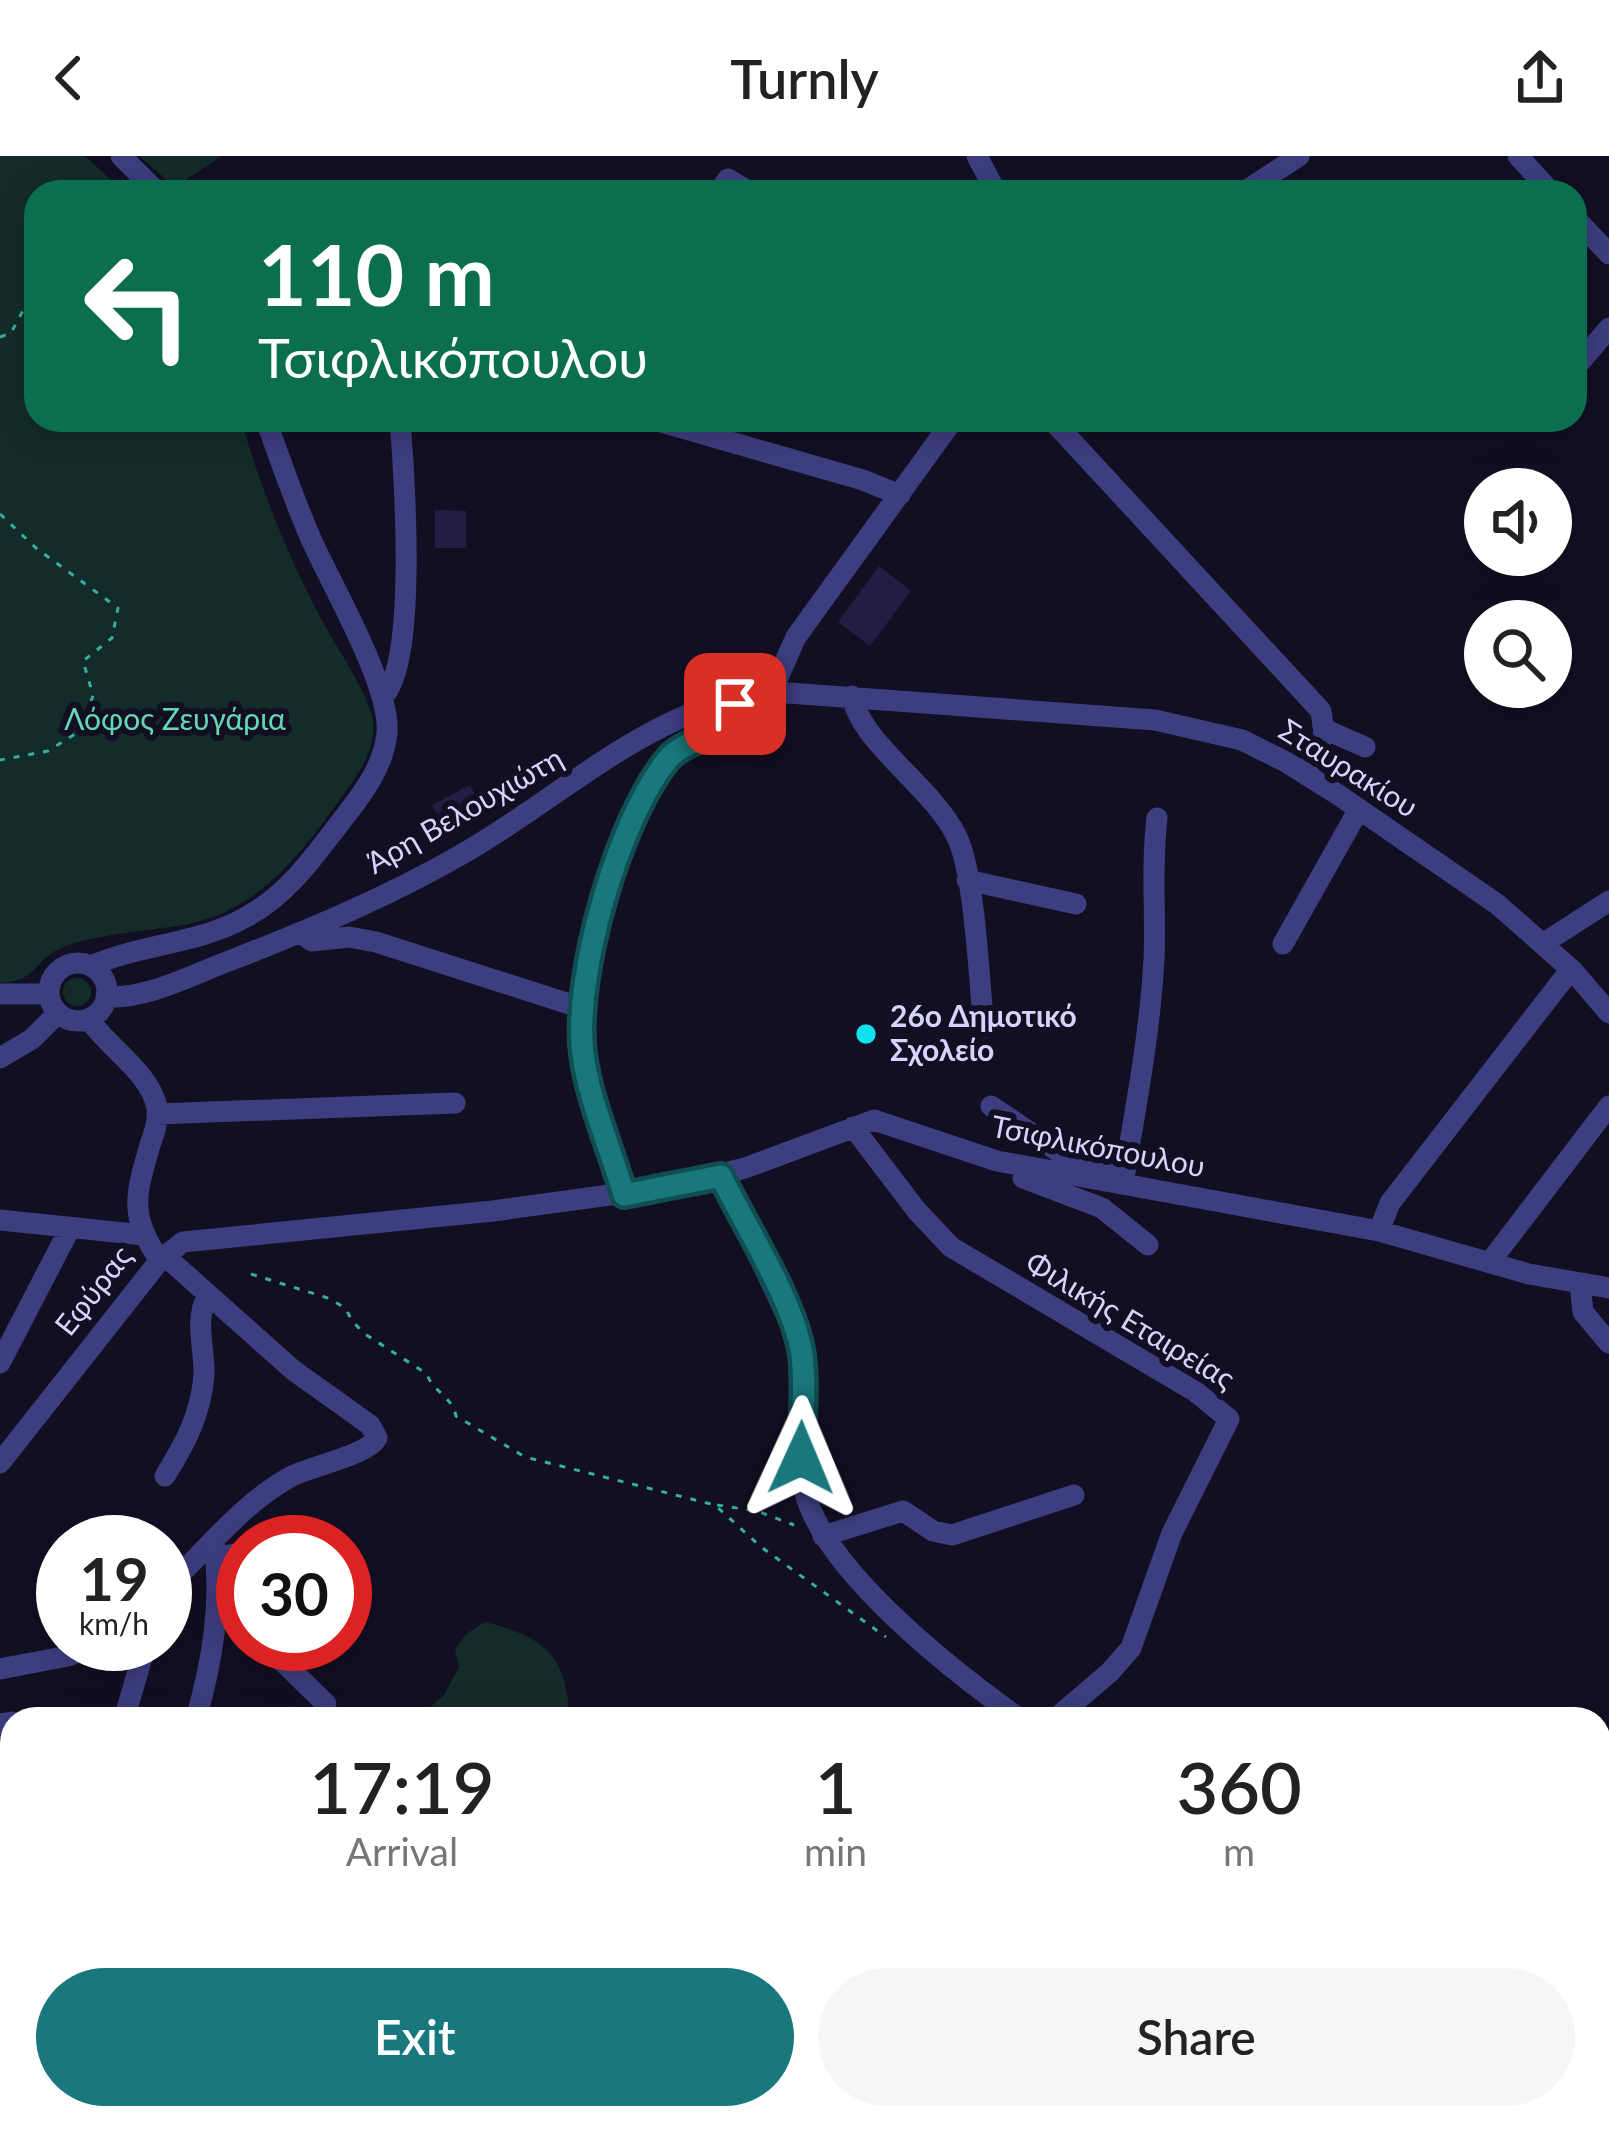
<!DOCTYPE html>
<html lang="en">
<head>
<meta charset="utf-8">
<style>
  :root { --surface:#fff; --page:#f6f6f6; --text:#222; --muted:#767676; --accent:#19787d }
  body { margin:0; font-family:Lato,sans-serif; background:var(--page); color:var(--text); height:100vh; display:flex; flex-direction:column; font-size:45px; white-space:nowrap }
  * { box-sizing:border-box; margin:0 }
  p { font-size:39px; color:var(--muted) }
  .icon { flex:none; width:66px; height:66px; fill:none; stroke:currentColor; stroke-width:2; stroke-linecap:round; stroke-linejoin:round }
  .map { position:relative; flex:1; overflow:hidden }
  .side { position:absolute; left:0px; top:1551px; width:1611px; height:423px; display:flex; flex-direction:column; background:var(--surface); border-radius:36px 36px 0 0; box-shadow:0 6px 30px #0003 }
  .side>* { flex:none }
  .banner { position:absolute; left:24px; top:24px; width:1563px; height:252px; border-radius:36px; box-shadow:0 6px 30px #0003; background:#0b6e4f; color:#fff; overflow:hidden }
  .controls { position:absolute; left:1464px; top:312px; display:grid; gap:24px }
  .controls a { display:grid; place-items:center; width:108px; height:108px; border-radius:50%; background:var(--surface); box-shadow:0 6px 30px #0003; font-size:60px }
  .speed { position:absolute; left:36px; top:1359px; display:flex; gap:24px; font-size:60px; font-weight:700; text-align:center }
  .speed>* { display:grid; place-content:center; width:156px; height:156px; border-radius:50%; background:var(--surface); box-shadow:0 6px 30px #0003; line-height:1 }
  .speed small { font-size:30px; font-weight:400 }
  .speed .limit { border:18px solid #d22; background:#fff; color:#111 }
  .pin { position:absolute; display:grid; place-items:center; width:102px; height:102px; color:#fff; margin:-51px; border-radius:24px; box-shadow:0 6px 18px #0006 }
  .me { position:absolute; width:132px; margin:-66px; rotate:1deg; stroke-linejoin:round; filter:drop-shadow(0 0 9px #0008) }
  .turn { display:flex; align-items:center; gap:42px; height:252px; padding:0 36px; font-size:54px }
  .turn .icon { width:156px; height:156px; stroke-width:2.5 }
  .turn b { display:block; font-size:84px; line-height:102px }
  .eta { display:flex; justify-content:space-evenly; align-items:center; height:204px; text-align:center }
  .eta b { font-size:72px; font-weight:600; line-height:84px }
  .action { display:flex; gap:24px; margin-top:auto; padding:24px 36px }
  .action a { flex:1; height:138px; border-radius:72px; background:var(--accent); color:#fff; font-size:48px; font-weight:600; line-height:138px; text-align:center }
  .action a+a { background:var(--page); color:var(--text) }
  header { display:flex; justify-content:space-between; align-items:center; height:156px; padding:0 36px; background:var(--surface); font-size:54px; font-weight:600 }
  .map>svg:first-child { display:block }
  .green { fill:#132c2a }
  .building { fill:#221d42 }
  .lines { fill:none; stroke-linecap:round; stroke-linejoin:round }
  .path { stroke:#36aea1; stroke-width:3; stroke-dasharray:6 9; stroke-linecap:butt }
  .minor { stroke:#3d3e7f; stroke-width:21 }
  .route-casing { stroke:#104e51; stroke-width:30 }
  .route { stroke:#19787d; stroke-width:21 }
  .poi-dot { fill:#0fe2ed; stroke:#120f23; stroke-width:4.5 }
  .labels { text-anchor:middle; stroke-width:12; stroke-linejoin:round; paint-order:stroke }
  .park-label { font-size:30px; fill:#64d8b5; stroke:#120f23 }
  .street-label { font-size:30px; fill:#d6d4fc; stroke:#120f23 }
  .poi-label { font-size:30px; font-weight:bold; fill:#d6d4fc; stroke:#120f23; text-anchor:start }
</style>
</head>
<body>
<header><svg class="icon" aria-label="back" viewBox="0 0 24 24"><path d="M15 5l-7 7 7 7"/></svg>Turnly<svg class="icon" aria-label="share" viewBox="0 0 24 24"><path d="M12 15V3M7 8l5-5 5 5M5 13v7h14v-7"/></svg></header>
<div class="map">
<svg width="1609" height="1973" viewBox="0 0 1609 1973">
  <rect width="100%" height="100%" fill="#120f23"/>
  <path class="green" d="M0,0h85l39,36h-88v228h205c19,66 46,134 78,195 14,27 50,79 54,105 4,32 -18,58 -35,82 -42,59 -85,113 -161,124 -32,5 -86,9 -116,22 -26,11 -24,34 -61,35z
    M139,0h83l-47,31z
    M63 836a14 14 0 1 1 28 0a14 14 0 1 1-28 0Z
    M485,1466c59,15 83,33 84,97h-152l27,-24 15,-28 -4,-17 11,-16z
    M51,1962h325l9,11h-336z"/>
  <path class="building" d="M435,354l31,1v37h-31z
    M879,410l32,25 -41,55 -32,-24z
    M470,629l14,27 -38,19 -14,-26z"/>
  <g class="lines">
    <path class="path" d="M0,181l11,-4 25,-47
      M0,358l36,34 82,60 -6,30 -29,23 10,34 -10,34 -35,22 -48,9
      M251,1118l80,25 15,10 6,12 13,13 62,40c5,17 25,22 29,42l69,41 190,48 46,42 125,90
      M717,1349l40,6 37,14
      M758,1563l19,-4 48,4
      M621,1962l1,11
      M108,1973l3,-11
      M137,1973l3,-11
      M407,1973v-11
      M827,1973l1,-11"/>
    <path class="minor" d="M121,0l36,36
      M977,0l19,36
      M1518,0l33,36
      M718,36l10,-13 22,13
      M1244,36l55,-36
      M1575,62l34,36
      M1575,212l34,-40
      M654,264l209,60 37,15
      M1052,264l269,291 3,22 -18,42
      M771,537l25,-56 157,-217
      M383,540c35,-31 21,-225 17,-276
      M852,540c8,46 80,91 104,139 19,36 23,147 28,193
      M1324,573l41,18
      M967,724l109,24
      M300,777l12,8 37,-4 27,5 209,67
      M1544,787l65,-42
      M1283,788l76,-135
      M49 836a29 29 0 1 1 58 0a29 29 0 1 1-58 0Z
      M91,810c50,-22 108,-22 155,-49 39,-21 64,-55 90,-89 22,-29 47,-57 51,-95 4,-47 -55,-147 -76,-194 -17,-39 -31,-79 -45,-119
      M0,838h49
      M106,841c42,2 85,-22 123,-36 80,-31 161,-65 235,-108 102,-58 202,-160 325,-160l366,27 87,20 44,22 51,32 160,110 76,67 36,42
      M89,863c18,28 62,54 68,89 2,12 -3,26 -7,37 -14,49 -22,71 10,115
      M0,902l32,-19 26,-26
      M991,950l68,46 57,22
      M157,958l298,-11
      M853,971l64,84 34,36 245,145 33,27 -57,114 -41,115 -21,24 -55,47
      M721,1020l78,166c9,48 -5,98 5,146 16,80 150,184 216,231
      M1023,1022l79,30 46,37
      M1123,1028c12,-74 27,-149 31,-225 2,-47 -3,-93 3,-141
      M624,1039c-13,-44 -32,-89 -40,-133 -11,-61 22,-189 48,-244 10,-21 24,-46 39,-63 20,-21 70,-20 63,-56
      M0,1064l143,15
      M1379,1075l11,-28 181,-234
      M165,1100l128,114 77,55 7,13c-11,18 -63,27 -85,38 -50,27 -86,75 -127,113
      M1490,1106l119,-156
      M1580,1128l3,28 26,31
      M0,1207l70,-135
      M0,1307l160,-203 23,-18 310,-31 175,-24 77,-19 129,-48 123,41 382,70 150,43 80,14
      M165,1320c20,-32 36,-62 39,-101 1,-25 -10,-55 3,-78
      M823,1380l80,-25 30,20 19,4 122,-40
      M216,1401l27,-4
      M272,1488l7,14 47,46
      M0,1513l68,-13 29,-12
      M124,1563l22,-75
      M196,1563c17,-60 26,-116 18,-178
      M0,1568l12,-2"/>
  </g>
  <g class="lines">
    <defs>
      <path id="route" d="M735,548c-1,33 -48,32 -67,55 -49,59 -95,218 -85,295 6,47 28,95 41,141l97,-19c24,50 73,125 81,179 4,34 0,70 -1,103"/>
    </defs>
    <use href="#route" class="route-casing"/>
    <use href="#route" class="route"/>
  </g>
  <circle class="poi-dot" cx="866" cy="878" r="12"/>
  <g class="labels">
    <g class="park-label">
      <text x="175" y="574">Λόφος Ζευγάρια</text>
    </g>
    <g class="street-label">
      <text transform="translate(1348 613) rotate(32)" y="10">Σταυρακίου</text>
      <text transform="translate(465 655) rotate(-30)" y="10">Άρη Βελουχιώτη</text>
      <text transform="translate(1098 991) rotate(11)" y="10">Τσιφλικόπουλου</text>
      <text transform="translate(94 1135) rotate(-52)" y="10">Εφύρας</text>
      <text transform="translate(1130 1165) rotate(31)" y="10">Φιλικής Εταιρείας</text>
    </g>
    <g class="poi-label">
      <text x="890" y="871">26ο Δημοτικό<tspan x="890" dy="34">Σχολείο</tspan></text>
    </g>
  </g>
</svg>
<div class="controls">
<a><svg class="icon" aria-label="sound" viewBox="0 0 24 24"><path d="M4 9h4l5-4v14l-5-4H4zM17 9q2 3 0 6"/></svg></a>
<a><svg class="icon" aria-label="search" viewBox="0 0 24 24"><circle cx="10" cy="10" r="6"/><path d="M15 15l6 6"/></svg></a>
</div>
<div class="speed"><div>19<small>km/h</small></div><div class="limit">30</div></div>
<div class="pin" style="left:735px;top:548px;background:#d93025"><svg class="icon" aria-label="arrive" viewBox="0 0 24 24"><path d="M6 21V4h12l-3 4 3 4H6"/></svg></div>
<svg class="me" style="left:801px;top:1302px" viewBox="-20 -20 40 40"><path d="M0-17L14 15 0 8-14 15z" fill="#19787d" stroke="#fff" stroke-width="4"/></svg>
<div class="banner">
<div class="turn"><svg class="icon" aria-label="left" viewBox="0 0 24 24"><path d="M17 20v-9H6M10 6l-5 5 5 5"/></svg><div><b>110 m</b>Τσιφλικόπουλου</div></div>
</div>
<section class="side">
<div class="eta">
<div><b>17:19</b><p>Arrival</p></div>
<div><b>1</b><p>min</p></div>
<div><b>360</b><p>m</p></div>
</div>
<div class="action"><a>Exit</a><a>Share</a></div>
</section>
</div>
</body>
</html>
